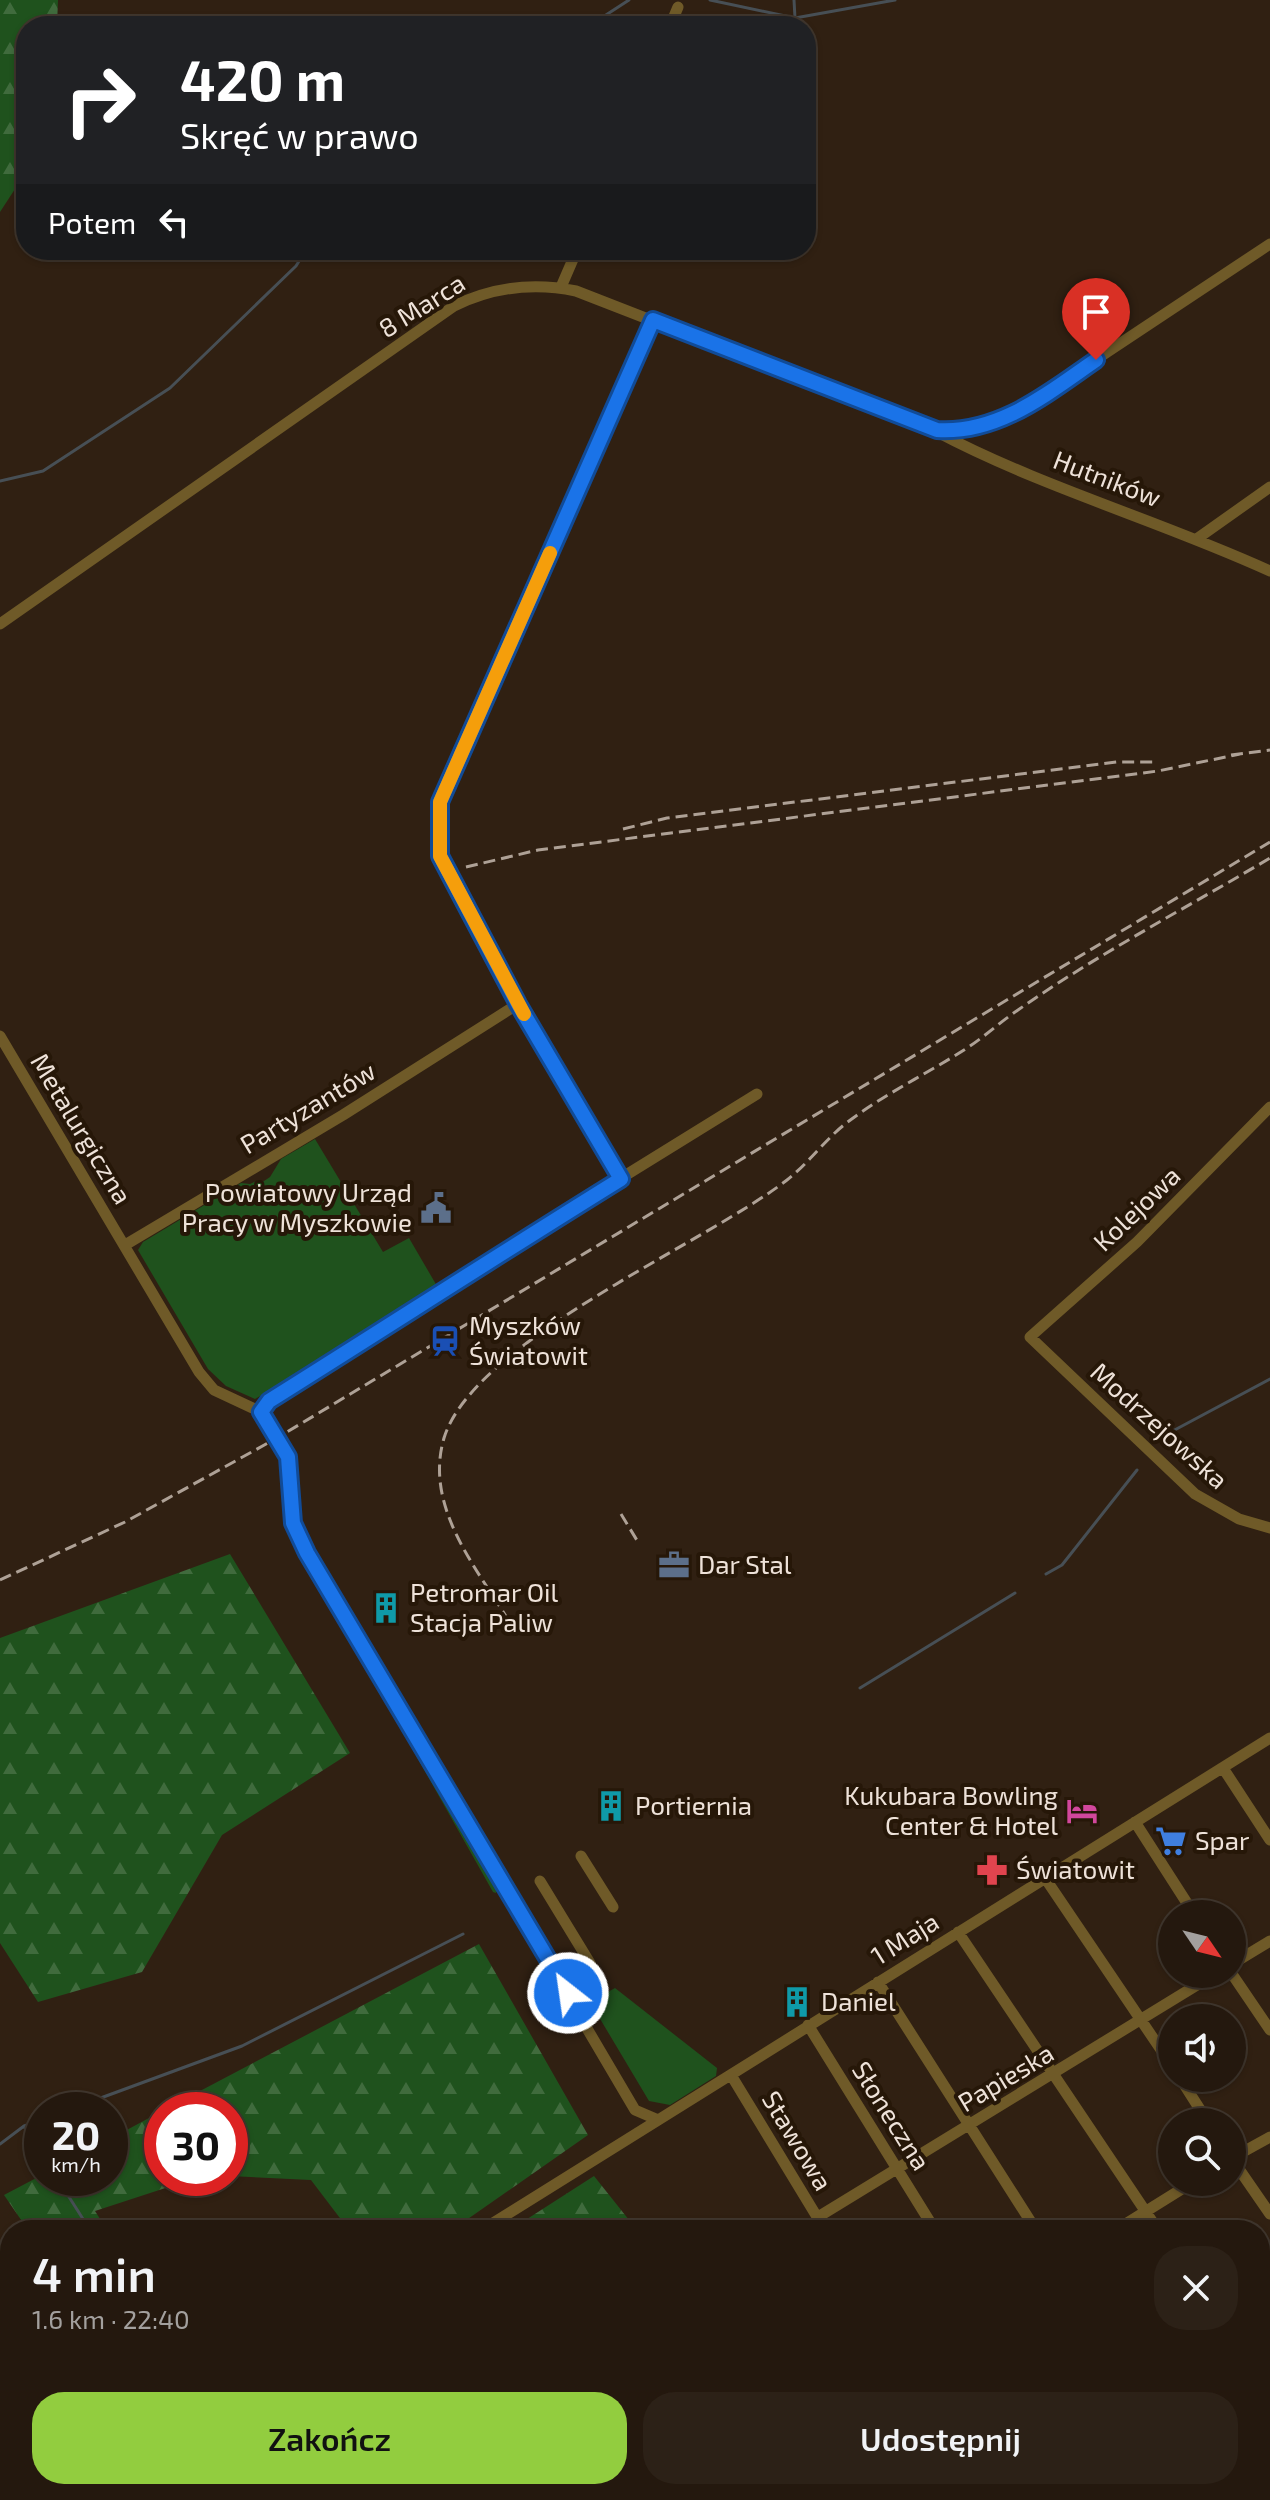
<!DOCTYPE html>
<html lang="pl">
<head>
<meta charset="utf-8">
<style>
  :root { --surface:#24180e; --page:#2c2117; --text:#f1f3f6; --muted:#a3a09e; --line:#41372e; --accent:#92cd3f }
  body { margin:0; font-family:"Exo 2",sans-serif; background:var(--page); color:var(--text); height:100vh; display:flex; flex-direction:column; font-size:30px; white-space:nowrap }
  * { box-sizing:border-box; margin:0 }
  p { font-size:26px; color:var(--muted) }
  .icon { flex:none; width:44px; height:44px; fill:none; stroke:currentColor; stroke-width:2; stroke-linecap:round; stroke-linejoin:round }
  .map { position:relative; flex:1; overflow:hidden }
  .details { position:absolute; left:0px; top:2220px; width:1270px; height:280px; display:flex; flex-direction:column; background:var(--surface); border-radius:32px 32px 0 0; box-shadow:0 2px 6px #0004,0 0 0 2px var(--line) }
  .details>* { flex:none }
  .guide { position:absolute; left:16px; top:16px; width:800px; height:244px; border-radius:32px; box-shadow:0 2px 6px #0004,0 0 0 2px var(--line); background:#202124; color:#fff; overflow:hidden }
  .needle { width:52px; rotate:125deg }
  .tools { position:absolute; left:1158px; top:1900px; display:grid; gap:16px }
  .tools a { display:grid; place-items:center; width:88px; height:88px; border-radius:50%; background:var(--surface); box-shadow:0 2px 6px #0004,0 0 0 2px var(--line); font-size:40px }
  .speed { position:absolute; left:24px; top:2092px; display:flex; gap:16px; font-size:40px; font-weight:700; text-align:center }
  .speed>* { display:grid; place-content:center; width:104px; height:104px; border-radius:50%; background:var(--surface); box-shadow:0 2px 6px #0004,0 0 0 2px var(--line); line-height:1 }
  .speed small { font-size:20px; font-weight:400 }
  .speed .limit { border:12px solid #d22; background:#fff; color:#111 }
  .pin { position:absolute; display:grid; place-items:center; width:68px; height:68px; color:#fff; margin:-82px -34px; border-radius:50% 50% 50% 0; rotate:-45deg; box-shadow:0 0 8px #0007 }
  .pin .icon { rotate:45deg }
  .me { position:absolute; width:88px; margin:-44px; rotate:330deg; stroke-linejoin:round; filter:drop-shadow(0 0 6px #0008) }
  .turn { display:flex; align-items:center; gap:28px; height:168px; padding:0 32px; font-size:36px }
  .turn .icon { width:104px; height:104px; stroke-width:2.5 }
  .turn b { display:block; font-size:56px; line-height:68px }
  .then { display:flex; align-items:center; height:76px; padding:0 32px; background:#0003; gap:16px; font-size:30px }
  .round { display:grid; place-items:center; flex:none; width:84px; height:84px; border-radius:32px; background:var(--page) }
  .summary { display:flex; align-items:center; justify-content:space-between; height:136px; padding:0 32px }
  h1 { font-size:48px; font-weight:600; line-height:60px }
  .action { display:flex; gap:16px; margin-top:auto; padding:16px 32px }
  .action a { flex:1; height:92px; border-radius:32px; background:var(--accent); color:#111; font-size:32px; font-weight:600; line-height:92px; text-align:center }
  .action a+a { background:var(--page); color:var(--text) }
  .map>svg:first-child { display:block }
  .green { fill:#1f521d }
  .forest { fill:url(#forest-firs) }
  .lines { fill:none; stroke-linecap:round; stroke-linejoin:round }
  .stream { stroke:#474f55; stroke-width:3 }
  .minor { stroke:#6f5a28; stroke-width:11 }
  .rail { stroke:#aea196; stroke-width:3; stroke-dasharray:12 6; stroke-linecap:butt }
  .route-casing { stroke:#114b97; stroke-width:20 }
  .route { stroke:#1a73e8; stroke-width:14 }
  .slow { stroke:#f59e0b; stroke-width:14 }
  .labels { text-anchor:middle; stroke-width:8; stroke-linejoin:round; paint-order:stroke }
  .street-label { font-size:26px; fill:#eee2d9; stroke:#261708 }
  .poi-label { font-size:26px; fill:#eee2d9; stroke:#261708; text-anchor:start }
</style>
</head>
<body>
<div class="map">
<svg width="1270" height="2500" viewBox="0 0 1270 2500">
  <defs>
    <pattern id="forest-firs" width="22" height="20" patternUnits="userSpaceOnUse" patternTransform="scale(2)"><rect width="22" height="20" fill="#1f521d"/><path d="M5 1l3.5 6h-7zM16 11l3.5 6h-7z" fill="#406b3d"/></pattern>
  </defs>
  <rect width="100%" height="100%" fill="#302012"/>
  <path class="green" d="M315,1139l68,113 26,-14 28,48 -56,41 -126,72 -29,-13 -18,-17 -70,-119 5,-8 98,-59 9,1 8,-4 3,3 9,-6 11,-18z
    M405,1736l92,152 -1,5 -3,-1z
    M615,1988l102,80 -1,8 -46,29 -21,-4 -59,-99z"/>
  <path class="forest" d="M0,0h58l-1,26h-31v146l-26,40z
    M230,1554l120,199 -128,82 -80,137 -104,30 -38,-59v-305z
    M479,1944l109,191 -136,95h-103l-38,-50 -81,-4v-66h-66z
    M162,2111v67h34l-101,33 12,19h-79l-24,-35 38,-20v3h68v-39z
    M594,2176l43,54h-127z
    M205,2490h301l5,10h-311z"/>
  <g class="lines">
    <path class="stream" d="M710,0l85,18 100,-18
      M794,0l1,18
      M589,26l40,-26
      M0,481l43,-10 127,-83 126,-122 10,-16
      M1154,1441l116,-62
      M1046,1574l16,-9 75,-95
      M860,1688l155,-95
      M68,2110l174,-64 221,-112
      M25,2128l17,27
      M0,2144l24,-18 18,-6
      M57,2178l33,52
      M256,2490l7,10
      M718,2500l13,-10"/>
    <path class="minor" d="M670,26l8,-19
      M561,287l16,-37
      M937,432c106,56 224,89 333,139
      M1198,538l72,-51
      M0,624l454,-318c39,-19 79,-24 122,-15l347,135 33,4 58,-16 256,-170
      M0,1036l199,336 15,18 47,22 8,10 19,35 5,66 14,30 328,557 21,9
      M1270,1107l-133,135 -107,95 165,157 44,25 31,9
      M621,1179l-103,-175 -78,-148c-3,-32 0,-55 12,-85l201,-451
      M125,1245l218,-130 175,-111
      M261,1412l8,-11 115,-70 61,-44 312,-193
      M1223,1768l47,72
      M1135,1822l59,92
      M581,1856l32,51
      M1045,1878l127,188
      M540,1881l50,82 -30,16
      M958,1932l200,298
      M1232,1964l38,-23
      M1232,1974l38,56
      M878,1982l158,248
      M808,2025l127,205
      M731,2075l94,155
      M1180,2078l28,44
      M1232,2158l38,-21
      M1232,2159l38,55
      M818,2217l397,-243
      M482,2230l788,-492
      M1116,2230l77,-48
      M1260,2296l10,-10
      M1260,2432l10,10
      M983,2490l6,10
      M182,2500l5,-10
      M953,2500l16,-10
      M1134,2500l15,-10"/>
    <path class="rail" d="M1231,755l39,-5
      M623,829l44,-11 450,-56h41
      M466,867l72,-17 620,-79 82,-17
      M621,1514l17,28
      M0,1580l125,-58 152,-84 993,-596
      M509,1621c-34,-55 -85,-115 -65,-183 30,-97 260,-194 343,-258 23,-18 39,-42 62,-59 36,-27 77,-47 115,-71 19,-12 35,-27 54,-40 80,-56 168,-102 252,-152"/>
  </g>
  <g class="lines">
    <defs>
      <path id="route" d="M568,1993l-261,-440 -14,-30 -5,-66 -27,-45 8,-11c118,-74 234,-149 352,-222l-103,-175 -78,-148v-54l213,-482 284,110c62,4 111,-37 159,-70"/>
    </defs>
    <use href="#route" class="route-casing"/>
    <use href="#route" class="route"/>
    <path class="slow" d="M524,1014l-84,-158v-54l110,-249"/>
  </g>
  <defs>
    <symbol id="civic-bare" viewBox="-9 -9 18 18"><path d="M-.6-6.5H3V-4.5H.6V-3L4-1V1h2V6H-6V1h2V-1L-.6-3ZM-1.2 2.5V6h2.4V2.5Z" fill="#5c6f8a" stroke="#261708" stroke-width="2.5" paint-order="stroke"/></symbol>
    <symbol id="station-bare" viewBox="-9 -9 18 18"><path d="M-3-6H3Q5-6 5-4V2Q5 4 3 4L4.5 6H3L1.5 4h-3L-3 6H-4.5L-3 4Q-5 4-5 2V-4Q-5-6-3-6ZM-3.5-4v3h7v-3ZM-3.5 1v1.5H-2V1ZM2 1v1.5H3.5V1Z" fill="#1a4fb4" stroke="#261708" stroke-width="2.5" paint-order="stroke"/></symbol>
    <symbol id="office-bare" viewBox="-9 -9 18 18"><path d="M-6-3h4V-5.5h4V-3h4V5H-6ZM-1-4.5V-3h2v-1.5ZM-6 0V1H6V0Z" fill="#5c6f8a" stroke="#261708" stroke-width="2.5" paint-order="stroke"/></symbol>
    <symbol id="building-bare" viewBox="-9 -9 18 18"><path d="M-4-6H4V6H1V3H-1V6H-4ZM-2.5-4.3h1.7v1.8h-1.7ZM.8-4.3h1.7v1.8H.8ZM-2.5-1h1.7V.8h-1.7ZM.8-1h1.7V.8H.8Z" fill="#0f9aa8" stroke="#261708" stroke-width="2.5" paint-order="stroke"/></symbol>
    <symbol id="hotel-bare" viewBox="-9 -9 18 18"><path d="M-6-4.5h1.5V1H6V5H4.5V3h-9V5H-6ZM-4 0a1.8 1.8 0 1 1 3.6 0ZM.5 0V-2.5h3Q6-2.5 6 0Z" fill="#d1479c" stroke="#261708" stroke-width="2.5" paint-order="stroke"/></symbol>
    <symbol id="supermarket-bare" viewBox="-9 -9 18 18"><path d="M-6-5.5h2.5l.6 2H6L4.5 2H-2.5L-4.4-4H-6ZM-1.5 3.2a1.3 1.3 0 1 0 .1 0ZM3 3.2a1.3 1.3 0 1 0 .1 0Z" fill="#3f7fe0" stroke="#261708" stroke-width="2.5" paint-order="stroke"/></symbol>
    <symbol id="pharmacy-bare" viewBox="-9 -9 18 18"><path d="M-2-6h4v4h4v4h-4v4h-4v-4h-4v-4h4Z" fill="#e0444e" stroke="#261708" stroke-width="2.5" paint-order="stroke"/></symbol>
  </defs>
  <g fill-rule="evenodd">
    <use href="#civic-bare" x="414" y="1186" width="44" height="44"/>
    <use href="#station-bare" x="423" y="1319" width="44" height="44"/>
    <use href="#office-bare" x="652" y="1543" width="44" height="44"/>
    <use href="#building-bare" x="364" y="1586" width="44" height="44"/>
    <use href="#building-bare" x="589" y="1784" width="44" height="44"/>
    <use href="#hotel-bare" x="1060" y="1789" width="44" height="44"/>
    <use href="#supermarket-bare" x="1149" y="1819" width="44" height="44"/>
    <use href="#pharmacy-bare" x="970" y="1848" width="44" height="44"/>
    <use href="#building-bare" x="775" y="1980" width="44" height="44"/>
  </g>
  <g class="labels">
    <g class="street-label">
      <text transform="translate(422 306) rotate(-32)" y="9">8 Marca</text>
      <text transform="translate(1107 479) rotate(21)" y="9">Hutników</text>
      <text transform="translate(308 1108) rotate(-31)" y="9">Partyzantów</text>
      <text transform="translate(81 1129) rotate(59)" y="9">Metalurgiczna</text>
      <text transform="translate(1137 1209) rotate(-44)" y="9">Kolejowa</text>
      <text transform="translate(1159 1426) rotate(42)" y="9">Modrzejowska</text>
      <text transform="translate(905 1939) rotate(-32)" y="9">1 Maja</text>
      <text transform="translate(1006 2078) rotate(-31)" y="9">Papieska</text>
      <text transform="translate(891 2116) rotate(58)" y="9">Słoneczna</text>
      <text transform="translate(797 2141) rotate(59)" y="9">Stawowa</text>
    </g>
    <g class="poi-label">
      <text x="412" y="1202" text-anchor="end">Powiatowy Urząd<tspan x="412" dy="30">Pracy w Myszkowie</tspan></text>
      <text x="469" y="1335">Myszków<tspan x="469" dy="30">Światowit</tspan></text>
      <text x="698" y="1574">Dar Stal</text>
      <text x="410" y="1602">Petromar Oil<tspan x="410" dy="30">Stacja Paliw</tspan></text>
      <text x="1058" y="1805" text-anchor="end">Kukubara Bowling<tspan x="1058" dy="30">Center &amp; Hotel</tspan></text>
      <text x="635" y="1815">Portiernia</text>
      <text x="1195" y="1850">Spar</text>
      <text x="1016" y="1879">Światowit</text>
      <text x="821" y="2011">Daniel</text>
    </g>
  </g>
</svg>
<div class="tools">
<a><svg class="needle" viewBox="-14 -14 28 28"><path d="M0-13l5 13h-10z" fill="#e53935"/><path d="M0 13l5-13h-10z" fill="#a3a09e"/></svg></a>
<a><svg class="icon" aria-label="sound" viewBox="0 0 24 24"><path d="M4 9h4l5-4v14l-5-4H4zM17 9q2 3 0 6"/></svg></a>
<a><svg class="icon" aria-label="search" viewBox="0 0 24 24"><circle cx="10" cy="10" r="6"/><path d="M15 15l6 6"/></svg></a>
</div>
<div class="speed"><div>20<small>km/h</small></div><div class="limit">30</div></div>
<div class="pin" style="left:1096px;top:360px;background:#d93025"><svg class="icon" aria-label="arrive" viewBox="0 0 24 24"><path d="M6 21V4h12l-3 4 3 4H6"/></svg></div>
<svg class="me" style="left:568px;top:1993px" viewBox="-20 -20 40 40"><circle r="17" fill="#1a73e8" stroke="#fff" stroke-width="3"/><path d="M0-11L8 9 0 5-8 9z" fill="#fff"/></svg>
<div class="guide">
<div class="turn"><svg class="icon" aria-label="right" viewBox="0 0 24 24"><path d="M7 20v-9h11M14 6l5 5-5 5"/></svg><div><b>420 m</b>Skręć w prawo</div></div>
<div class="then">Potem<svg class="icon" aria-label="left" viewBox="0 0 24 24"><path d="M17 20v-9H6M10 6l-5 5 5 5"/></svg></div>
</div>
<section class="details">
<div class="summary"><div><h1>4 min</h1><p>1.6 km · 22:40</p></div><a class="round"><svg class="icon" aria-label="close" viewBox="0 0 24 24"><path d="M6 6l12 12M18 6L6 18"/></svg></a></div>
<div class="action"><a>Zakończ</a><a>Udostępnij</a></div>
</section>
</div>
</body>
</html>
